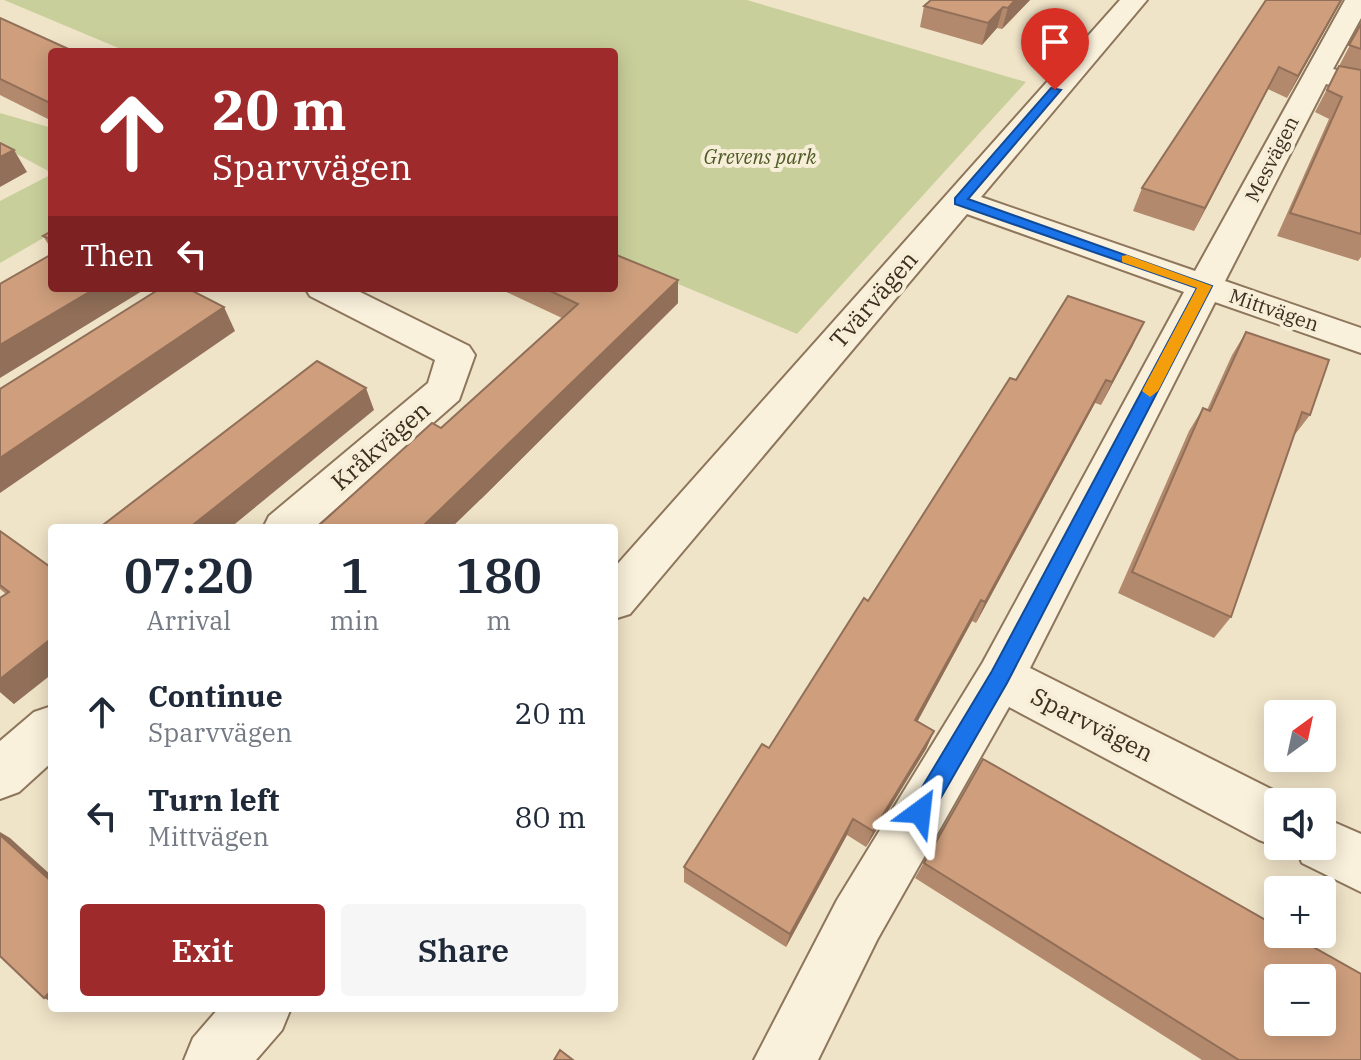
<!DOCTYPE html>
<html lang="en">
<head>
<meta charset="utf-8">
<style>
  :root { --surface:#fff; --page:#f6f6f7; --text:#1f2937; --muted:#747a83; --accent:#9e2a2b }
  body { margin:0; font-family:"IBM Plex Serif",serif; background:var(--page); color:var(--text); height:100vh; display:flex; flex-direction:column; font-size:30px; white-space:nowrap }
  * { box-sizing:border-box; margin:0 }
  p { font-size:26px; color:var(--muted) }
  .icon { flex:none; width:44px; height:44px; fill:none; stroke:currentColor; stroke-width:2; stroke-linecap:round; stroke-linejoin:round }
  .map { position:relative; flex:1; overflow:hidden }
  .side { position:absolute; left:48px; top:524px; width:570px; height:488px; display:flex; flex-direction:column; background:var(--surface); border-radius:8px; box-shadow:0 4px 20px #0003 }
  .side>* { flex:none }
  .top-card { position:absolute; left:48px; top:48px; width:570px; height:244px; border-radius:8px; box-shadow:0 4px 20px #0003; background:#9e2a2b; color:#fff; overflow:hidden }
  .needle { width:52px; rotate:33deg }
  .controls { position:absolute; left:1264px; top:700px; display:grid; gap:16px }
  .controls a { display:grid; place-items:center; width:72px; height:72px; border-radius:8px; background:var(--surface); box-shadow:0 4px 20px #0003; font-size:40px }
  .pin { position:absolute; display:grid; place-items:center; width:68px; height:68px; color:#fff; margin:-82px -34px; border-radius:50% 50% 50% 0; rotate:-45deg; box-shadow:0 0 8px #0007 }
  .pin .icon { rotate:45deg }
  .me { position:absolute; width:88px; margin:-44px; rotate:30deg; stroke-linejoin:round; filter:drop-shadow(0 0 6px #0008) }
  .turn { display:flex; align-items:center; gap:28px; height:168px; padding:0 32px; font-size:36px }
  .turn .icon { width:104px; height:104px; stroke-width:2.5 }
  .turn b { display:block; font-size:56px; line-height:68px }
  .then { display:flex; align-items:center; height:76px; padding:0 32px; background:#0003; gap:16px; font-size:30px }
  .eta { display:flex; justify-content:space-evenly; align-items:center; height:136px; text-align:center }
  .eta b { font-size:48px; font-weight:600; line-height:56px }
  .cta { display:flex; gap:16px; margin-top:auto; padding:16px 32px }
  .cta a { flex:1; height:92px; border-radius:8px; background:var(--accent); color:#fff; font-size:32px; font-weight:600; line-height:92px; text-align:center }
  .cta a+a { background:var(--page); color:var(--text) }
  ul { padding:0; list-style:none }
  li { display:flex; align-items:center; gap:24px; height:104px; padding:0 32px }
  li div { flex:1 }
  li b { display:block; font-size:30px }
  li em { font-style:normal }
  .map>svg:first-child { display:block }
  .green { fill:#c9cf9b }
  .lines { fill:none; stroke-linecap:round; stroke-linejoin:round }
  .minor-casing { stroke:#8d765c; stroke-width:4 }
  .minor { fill:#faf1dc; fill-rule:evenodd }
  .wall { fill:#b2896c }
  .shaded-wall { fill:#916f58 }
  .building { fill:#cf9f7d; stroke:#916f58; stroke-width:2; fill-rule:evenodd }
  .route { fill:#1a73e8; stroke:#114b97; stroke-width:2 }
  .slow { fill:#f59e0b }
  .labels { text-anchor:middle; stroke-width:8; stroke-linejoin:round; paint-order:stroke }
  .far-park-label { font-size:20px; font-style:italic; fill:#4d5a26; stroke:#f7eed8 }
  .far-street-label { font-size:20px; fill:#3d2e20; stroke:#f7eed8 }
  .street-label { font-size:24px; fill:#3d2e20; stroke:#f7eed8 }
</style>
</head>
<body>
<div class="map">
<svg width="1361" height="1060" viewBox="0 0 1361 1060">
  <rect width="100%" height="100%" fill="#f0e4c8"/>
  <path class="green" d="M4,0h743l279,82 -229,252 -183,-77v-205h-486z
    M0,113l52,15v45l-52,-28z
    M52,174v59l-52,30v-62z"/>
  <g class="lines">
    <defs>
      <path id="minor" d="M1120,0h27l-166,197 214,74 150,-271h16v18l-28,51 28,7v16l-35,-8 -101,197 136,47v25l-146,-51 -185,366 267,134h-19v44h4l-4,1 -19,-7 -250,-133 -132,233 -59,120h-64l83,-160 146,-238 201,-370 -217,-78 -337,400 -16,5v-51z
        M305,288h47l117,58 6,9 -16,45 -145,128h-51l6,-12 159,-133 7,-23 -125,-64z
        M52,706v56l-33,30 -19,7v-58l34,-29z
        M1322,817l39,17v58l-59,-29 -7,-17h27z
        M219,1008h72l-9,22 -26,30h-72l9,-22z"/>
    </defs>
    <use href="#minor" class="minor-casing"/>
    <use href="#minor" class="minor"/>
  </g>
  <path class="wall" d="M931,0h99l-28,29 -5,-1 -15,17 -62,-18 4,-21z
    M1266,0h76l-55,98 -19,-9 -74,142 -61,-20 9,-23z
    M0,18l52,34v69l-52,-26z
    M1361,24v233l-3,4 -81,-25 52,-117 -14,-7z
    M52,231v19l-9,-14z
    M498,288h116l64,15 -197,196 -40,-71 121,-110z
    M1246,332l64,83 -17,22 -62,180 -17,21 -96,-45 71,-162 14,-23 4,2 25,-55z
    M1133,345l-32,60 -6,-2 -119,220 -4,-2 -55,100 17,10 -8,18 -60,98 -19,-12 -61,112 -102,-65v-15l85,-119 247,-368z
    M0,531l49,35 -35,138 -14,-12v-94l6,-4 -6,-5z
    M983,759l378,301h-159l-287,-182z"/>
  <path class="shaded-wall" d="M1015,0h15l-28,29 6,-21z
    M1341,0h1l-55,98 11,-22z
    M1003,7l-6,21 -15,17 6,-22z
    M1279,67l-11,22 -74,142 11,-23z
    M14,150l13,22 -27,15v-30z
    M678,280v23l-197,196 -30,29h-30z
    M96,288h51l-147,90v-33z
    M224,307l11,24 -235,162v-35z
    M1144,322l-11,23 -32,60 11,-23z
    M1106,380l-11,23 -119,220 9,-21z
    M366,388l8,22 -144,118h-41z
    M981,600l-9,21 -64,118 7,-19z
    M52,638v36l-38,30 -14,-12v-13z
    M934,731l-8,18 -60,98 7,-16z
    M853,819l-6,16 -61,112 4,-13z
    M0,832l10,6 42,38v6l-52,-47z
    M52,990v12l-8,-4z"/>
  <path class="building" d="M931,0h84l-7,8 -5,-1 -15,16 -64,-17z
    M1266,0h75l-43,76 -19,-9 -74,141 -63,-20z
    M0,18l75,34h-23v52l-52,-25z
    M1361,24v25l-12,-4z
    M1339,66l22,4v164l-71,-21 52,-116 -15,-7z
    M0,143l14,7 -14,7z
    M52,231v9l-9,-4z
    M52,254v34h44l-96,57v-61z
    M614,254l64,26 -257,248h-105l116,-105 9,5 137,-124 -34,-16h70z
    M161,288h26l37,19 -224,151v-69z
    M1068,296l76,26 -32,60 -6,-2 -121,222 -4,-2 -66,120 19,11 -61,100 -20,-12 -63,115 -106,-67 78,-123 7,4 95,-150 4,3 142,-223 6,2z
    M1246,332l83,28 -19,55 -8,-3 -71,205 -99,-45 71,-164 7,3z
    M317,361l49,27 -177,140h-90z
    M0,531l49,35 3,-2v74l-52,41v-81l9,-6 -9,-7z
    M983,759l295,168v7h12l71,40v86h-122l-315,-197zM1278,978h44v44h-44z
    M0,835l52,47v108l-8,8 -44,-42z
    M560,1050l13,10h-19z"/>
  <path class="route" d="M1051,88l10,2 -93,109 244,87 -205,397 -79,137 -8,3 -8,-3 -3,-8 3,-8 80,-133 205,-383 -242,-84v-6z"/>
  <path class="slow" d="M1127,255l85,31 -54,105 -8,6 -8,-6 55,-103 -75,-26v-6z"/>
  <g class="labels">
    <g class="far-park-label">
      <text x="760" y="164">Grevens park</text>
    </g>
    <g class="far-street-label">
      <text transform="translate(1272 159) rotate(-63)" y="7">Mesvägen</text>
      <text transform="translate(1274 310) rotate(19)" y="7">Mittvägen</text>
    </g>
    <g class="street-label">
      <text transform="translate(874 300) rotate(-49)" y="8">Tvärvägen</text>
      <text transform="translate(381 446) rotate(-41)" y="8">Kråkvägen</text>
      <text transform="translate(1092 725) rotate(27)" y="8">Sparvvägen</text>
    </g>
  </g>
</svg>
<div class="controls">
<a><svg class="needle" viewBox="-14 -14 28 28"><path d="M0-13l5 13h-10z" fill="#e53935"/><path d="M0 13l5-13h-10z" fill="#747a83"/></svg></a>
<a><svg class="icon" aria-label="sound" viewBox="0 0 24 24"><path d="M4 9h4l5-4v14l-5-4H4zM17 9q2 3 0 6"/></svg></a>
<a>+</a>
<a>−</a>
</div>
<div class="pin" style="left:1055px;top:90px;background:#d93025"><svg class="icon" aria-label="arrive" viewBox="0 0 24 24"><path d="M6 21V4h12l-3 4 3 4H6"/></svg></div>
<svg class="me" style="left:920px;top:812px" viewBox="-20 -20 40 40"><path d="M0-17L14 15 0 8-14 15z" fill="#1a73e8" stroke="#fff" stroke-width="4"/></svg>
<div class="top-card">
<div class="turn"><svg class="icon" aria-label="ahead" viewBox="0 0 24 24"><path d="M12 20V5M6 11l6-6 6 6"/></svg><div><b>20 m</b>Sparvvägen</div></div>
<div class="then">Then<svg class="icon" aria-label="left" viewBox="0 0 24 24"><path d="M17 20v-9H6M10 6l-5 5 5 5"/></svg></div>
</div>
<section class="side">
<div class="eta">
<div><b>07:20</b><p>Arrival</p></div>
<div><b>1</b><p>min</p></div>
<div><b>180</b><p>m</p></div>
</div>
<ul>
<li><svg class="icon" aria-label="ahead" viewBox="0 0 24 24"><path d="M12 20V5M6 11l6-6 6 6"/></svg><div><b>Continue</b><p>Sparvvägen</p></div><em>20 m</em></li>
<li><svg class="icon" aria-label="left" viewBox="0 0 24 24"><path d="M17 20v-9H6M10 6l-5 5 5 5"/></svg><div><b>Turn left</b><p>Mittvägen</p></div><em>80 m</em></li>
</ul>
<div class="cta"><a>Exit</a><a>Share</a></div>
</section>
</div>
</body>
</html>
